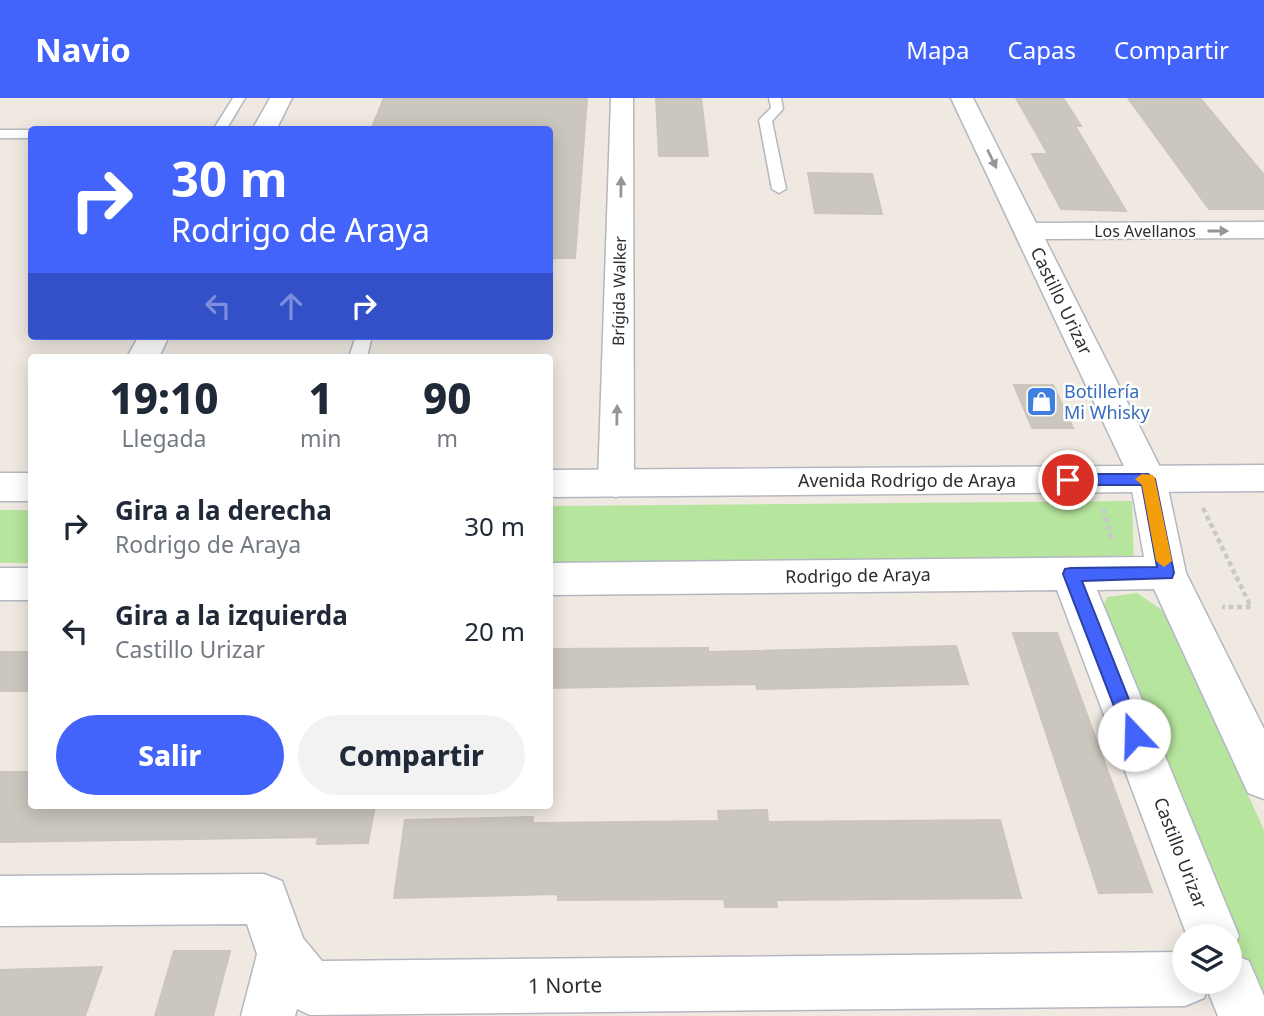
<!DOCTYPE html>
<html lang="es">
<head>
<meta charset="utf-8">
<style>
  :root { --surface:#fff; --page:#f2f2f3; --text:#1f2937; --muted:#747a83; --accent:#4264fb }
  body { margin:0; font-family:"Noto Sans",sans-serif; background:var(--page); color:var(--text); height:100vh; display:flex; flex-direction:column; font-size:26px; white-space:nowrap }
  * { box-sizing:border-box; margin:0 }
  p { font-size:23px; color:var(--muted) }
  .icon { flex:none; width:38px; height:38px; fill:none; stroke:currentColor; stroke-width:2; stroke-linecap:round; stroke-linejoin:round }
  .map { position:relative; flex:1; overflow:hidden }
  .drawer { position:absolute; left:28px; top:256px; width:525px; height:455px; display:flex; flex-direction:column; background:var(--surface); border-radius:7px; box-shadow:0 4px 18px #0003 }
  .drawer>* { flex:none }
  .guide { position:absolute; left:28px; top:28px; width:525px; height:214px; border-radius:7px; box-shadow:0 4px 18px #0003; background:#4264fb; color:#fff; overflow:hidden }
  .buttons { position:absolute; left:1172px; top:826px; display:grid; gap:14px }
  .buttons a { display:grid; place-items:center; width:70px; height:70px; border-radius:50%; background:var(--surface); box-shadow:0 4px 18px #0003; font-size:35px }
  .pin { position:absolute; display:grid; place-items:center; width:60px; height:60px; color:#fff; margin:-30px; border:4px solid #fff; border-radius:50%; box-shadow:0 2px 7px #0007 }
  .me { position:absolute; width:77px; margin:-38px; rotate:339deg; stroke-linejoin:round; filter:drop-shadow(0 0 5px #0008) }
  .turn { display:flex; align-items:center; gap:24px; height:147px; padding:0 28px; font-size:32px }
  .turn .icon { width:91px; height:91px; stroke-width:2.5 }
  .turn b { display:block; font-size:49px; line-height:60px }
  .lanes { display:flex; align-items:center; height:66px; padding:0 28px; background:#0003; justify-content:center; gap:35px; direction:ltr }
  .lanes .off { opacity:.35 }
  .eta { display:flex; justify-content:space-evenly; align-items:center; height:119px; text-align:center }
  .eta b { font-size:42px; font-weight:800; line-height:49px }
  .action { display:flex; gap:14px; margin-top:auto; padding:14px 28px }
  .action a { flex:1; height:80px; border-radius:42px; background:var(--accent); color:#fff; font-size:28px; font-weight:800; line-height:80px; text-align:center }
  .action a+a { background:var(--page); color:var(--text) }
  ul { padding:0; list-style:none }
  li { display:flex; align-items:center; gap:21px; height:105px; padding:0 28px }
  li div { flex:1 }
  li b { display:block; font-size:26px }
  li em { font-style:normal }
  header { display:flex; align-items:center; gap:42px; box-sizing:border-box; height:98px; padding:0 35px; background:var(--accent); color:#fff }
  header strong { font-size:33px }
  nav { display:flex; gap:38px; margin-inline-start:auto; font-size:24px }
  .map>svg:first-child { display:block }
  .green { fill:#b6e59e }
  .building { fill:#cbc7bf; stroke:#cbc5ba; stroke-width:2 }
  .lines { fill:none; stroke-linecap:round; stroke-linejoin:round }
  .service-casing { stroke:#b4b7c1; stroke-width:3 }
  .minor-casing { stroke:#b4b7c1; stroke-width:3 }
  .secondary-casing { stroke:#b4b7c1; stroke-width:3 }
  .path { stroke:#c9c9c9; stroke-width:4.5; stroke-dasharray:5 3.5; stroke-linecap:butt }
  .service { fill:#fff; fill-rule:evenodd }
  .minor { fill:#fff; fill-rule:evenodd }
  .secondary { fill:#fff; fill-rule:evenodd }
  .oneway { fill:#969696 }
  .route { fill:#4264fb; stroke:#2b41a3; stroke-width:2 }
  .slow { fill:#f59e0b }
  .labels { text-anchor:middle; stroke-width:5; stroke-linejoin:round; paint-order:stroke }
  .far-street-label { font-size:16px; fill:#2e2e2e; stroke:#fff }
  .street-label { font-size:18px; fill:#2e2e2e; stroke:#fff }
  .shop-label { font-size:18px; fill:#366cbe; stroke:#fff; text-anchor:start }
  .near-street-label { font-size:21px; fill:#2e2e2e; stroke:#fff }
</style>
</head>
<body>
<header>
<strong>Navio</strong>
<nav><a>Mapa</a><a>Capas</a><a>Compartir</a></nav>
</header>
<div class="map">
<svg width="1264" height="918" viewBox="0 0 1264 918">
  <rect width="100%" height="100%" fill="#efe9e1"/>
  <path class="green" d="M1132,403l2,62h-584v-57z
    M0,412h31v53h-31z
    M1137,495l28,19 99,218v185l-164,-401 7,-17z"/>
  <path class="building" d="M384,0h203l-12,160h-25v-132h-52l-1,4h-126z
    M656,0h45l7,58h-49z
    M1016,0h47l18,28h-6l51,85 -65,-2 -29,-55h16z
    M1128,0h72l64,77v34h-55z
    M808,75l64,1 10,40 -67,-1z
    M1014,287h39l20,43h-41z
    M1013,535h44l95,259 -53,1z
    M956,548l12,38 -211,5 -1,-5 -206,4v-39l158,-1v4z
    M0,554h32v39h-32z
    M0,674h32v33h343l-7,38 -51,1 1,-7 -318,5z
    M767,712l1,12 232,-2 21,78 -245,2 1,7h-52l-1,-8 -166,1v-6l-164,4 11,-78 128,-3v6l186,-2 -1,-10z
    M174,853h56l-17,65h-58z
    M102,869l-17,49h-85v-46z"/>
  <g class="lines">
    <defs>
      <path id="service" d="M233,0h12l-19,32h-13z
        M769,0h12l2,11 -11,12 14,68 -7,4 -7,-4 -13,-69 12,-12z
        M0,32h32v8h-32z
        M356,238h16l-5,21h-18z"/>
      <path id="minor" d="M270,0h22l-16,32h-24z
        M611,0h22l1,385 -5,10 -13,4 -13,-4 -5,-10z
        M951,0h22l63,125 228,-1v16l-219,1 121,240 20,94 78,156v70l-16,-6 -94,-204 -57,1 142,346 -8,18 18,7 15,35v20h-46l-11,-27 -3,9 -19,8 -875,9 -13,-6 -2,7h-54l16,-62 -10,-30 -247,2v-50l264,-2 18,7 21,57 19,23 863,-9v30h45v-46h-43l-130,-346 -507,5v-32l594,-6 -14,-78z
        M139,238h30l-10,21h-32z
        M0,470h32v32h-32z"/>
      <path id="secondary" d="M1264,367v26l-714,6v-27z
        M0,375h32v28h-32z"/>
    </defs>
    <use href="#service" class="service-casing"/>
    <use href="#minor" class="minor-casing"/>
    <use href="#secondary" class="secondary-casing"/>
    <path class="path" d="M1203,410l48,99h-29
      M1103,411l9,32"/>
    <use href="#service" class="service"/>
    <use href="#minor" class="minor"/>
    <use href="#secondary" class="secondary"/>
  </g>
  <defs><path id="oneway-solid" d="M-6-.8H1V-3.2L6.5 0L1 3.2V.8H-6Z" transform="scale(1.75)"/></defs>
  <g class="oneway">
    <use href="#oneway-solid" transform="translate(992 61) rotate(64)"/>
    <use href="#oneway-solid" transform="translate(621 89) rotate(-89)"/>
    <use href="#oneway-solid" transform="translate(1218 133)"/>
    <use href="#oneway-solid" transform="translate(617 317) rotate(-89)"/>
  </g>
  <path class="route" d="M1068,376h80l7,5 19,94 -2,5 -90,3 61,154 -2,6 -7,2 -7,-2 -2,-6 -62,-161 2,-5 6,-1 86,-1 -15,-82h-74l-8,-5z"/>
  <path class="slow" d="M1142,376l11,1 2,4 17,82 -8,6 -8,-6 -14,-76 -7,-6z"/>
  <defs>
    <symbol id="shop-square" viewBox="-11 -11 22 22"><rect x="-9" y="-9" width="18" height="18" rx="4" fill="#3f7fe0" stroke="#fff"/><path d="M-5-2.5h2.3a2.7 3.5 0 0 1 5.4 0H5L5.5 6h-11ZM-1.5-2.5h3a1.5 2.3 0 0 0-3 0Z" fill="#fff"/></symbol>
  </defs>
  <g fill-rule="evenodd">
    <use href="#shop-square" x="1024" y="286" width="35" height="35"/>
  </g>
  <g class="labels">
    <g class="far-street-label">
      <text x="1145" y="139">Los Avellanos</text>
      <text transform="translate(619 193) rotate(-89)" y="6">Brígida Walker</text>
    </g>
    <g class="street-label">
      <text transform="translate(1061 203) rotate(64)" y="6">Castillo Urizar</text>
      <text x="907" y="389">Avenida Rodrigo de Araya</text>
      <text transform="translate(858 478) rotate(-1)" y="6">Rodrigo de Araya</text>
      <text transform="translate(1180 755) rotate(69)" y="6">Castillo Urizar</text>
    </g>
    <g class="shop-label">
      <text x="1064" y="300">Botillería<tspan x="1064" dy="21">Mi Whisky</tspan></text>
    </g>
    <g class="near-street-label">
      <text transform="translate(565 888) rotate(-1)" y="7">1 Norte</text>
    </g>
  </g>
</svg>
<div class="buttons">
<a><svg class="icon" aria-label="layers" viewBox="0 0 24 24"><path d="M12 4l9 5-9 5-9-5zM3 14l9 5 9-5"/></svg></a>
</div>
<div class="pin" style="left:1068px;top:382px;background:#d93025"><svg class="icon" aria-label="arrive" viewBox="0 0 24 24"><path d="M6 21V4h12l-3 4 3 4H6"/></svg></div>
<svg class="me" style="left:1134px;top:637px" viewBox="-20 -20 40 40"><circle r="19" fill="#fff"/><path d="M0-13L10 11 0 6-10 11z" fill="#4264fb"/></svg>
<div class="guide">
<div class="turn"><svg class="icon" aria-label="right" viewBox="0 0 24 24"><path d="M7 20v-9h11M14 6l5 5-5 5"/></svg><div><b>30 m</b>Rodrigo de Araya</div></div>
<div class="lanes"><svg class="icon off" aria-label="left" viewBox="0 0 24 24"><path d="M17 20v-9H6M10 6l-5 5 5 5"/></svg><svg class="icon off" aria-label="ahead" viewBox="0 0 24 24"><path d="M12 20V5M6 11l6-6 6 6"/></svg><svg class="icon" aria-label="right" viewBox="0 0 24 24"><path d="M7 20v-9h11M14 6l5 5-5 5"/></svg></div>
</div>
<section class="drawer">
<div class="eta">
<div><b>19:10</b><p>Llegada</p></div>
<div><b>1</b><p>min</p></div>
<div><b>90</b><p>m</p></div>
</div>
<ul>
<li><svg class="icon" aria-label="right" viewBox="0 0 24 24"><path d="M7 20v-9h11M14 6l5 5-5 5"/></svg><div><b>Gira a la derecha</b><p>Rodrigo de Araya</p></div><em>30 m</em></li>
<li><svg class="icon" aria-label="left" viewBox="0 0 24 24"><path d="M17 20v-9H6M10 6l-5 5 5 5"/></svg><div><b>Gira a la izquierda</b><p>Castillo Urizar</p></div><em>20 m</em></li>
</ul>
<div class="action"><a>Salir</a><a>Compartir</a></div>
</section>
</div>
</body>
</html>
